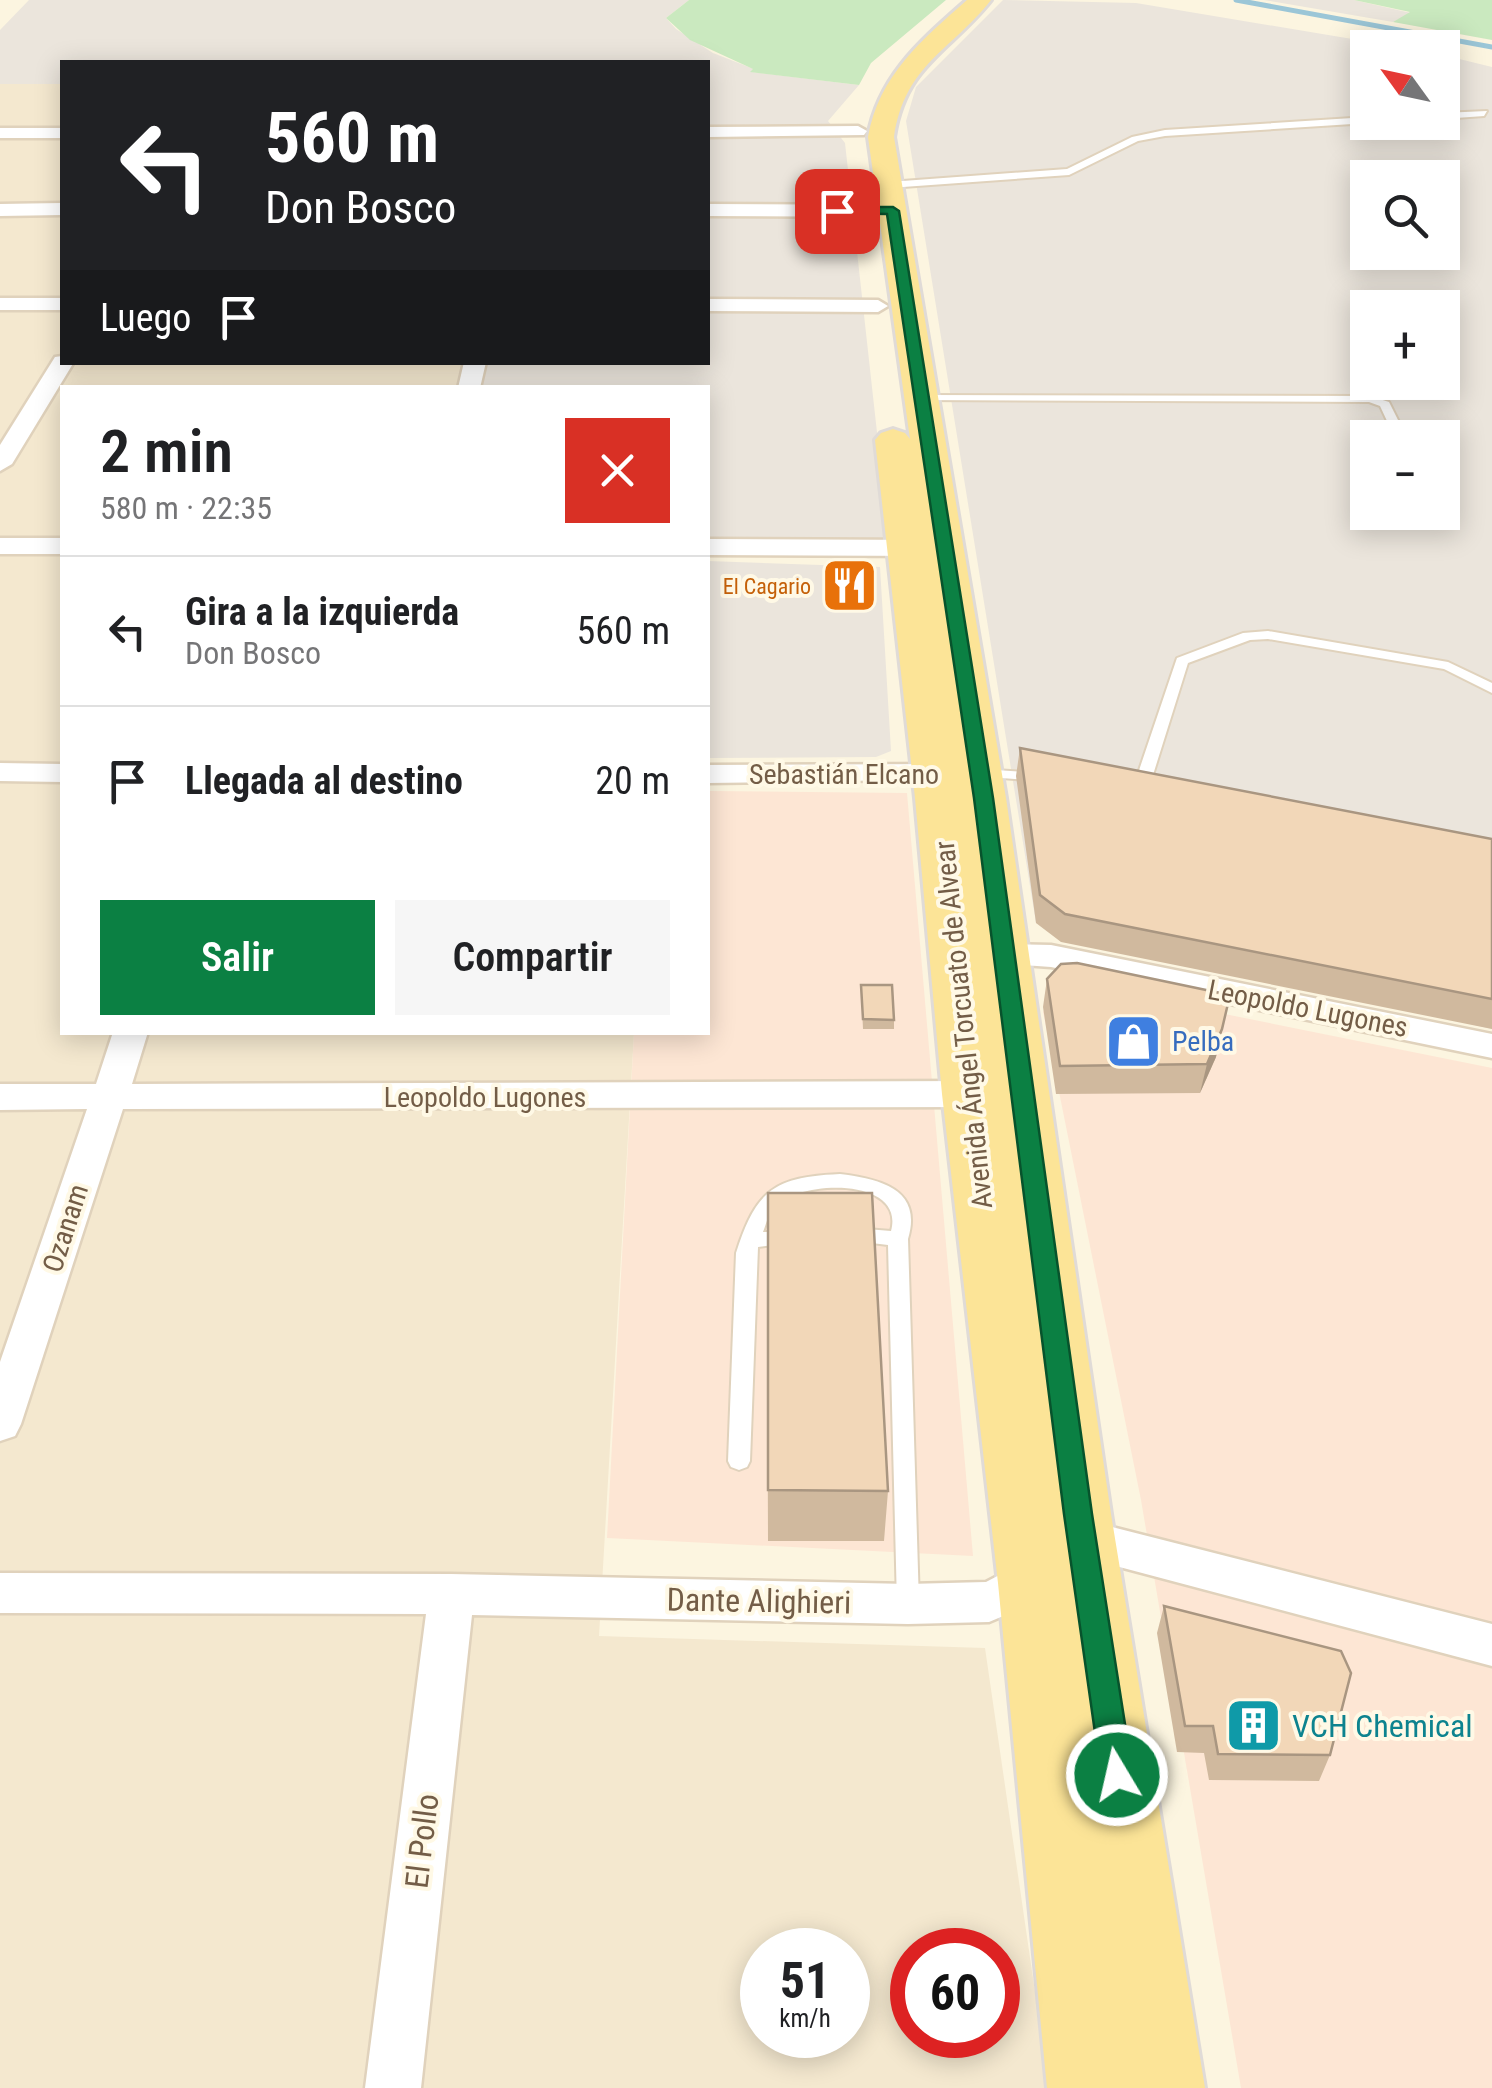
<!DOCTYPE html>
<html lang="es">
<head>
<meta charset="utf-8">
<style>
  :root { --surface:#fff; --page:#f6f6f6; --text:#202124; --muted:#757577; --line:#e0e0e0; --accent:#0b8043 }
  body { margin:0; font-family:"Roboto Condensed",sans-serif; background:var(--page); color:var(--text); height:100vh; display:flex; flex-direction:column; font-size:38px; white-space:nowrap }
  * { box-sizing:border-box; margin:0 }
  p { font-size:32px; color:var(--muted) }
  .icon { flex:none; width:55px; height:55px; fill:none; stroke:currentColor; stroke-width:2; stroke-linecap:round; stroke-linejoin:round }
  .map { position:relative; flex:1; overflow:hidden }
  .panel { position:absolute; left:60px; top:385px; width:650px; height:650px; display:flex; flex-direction:column; background:var(--surface); border-radius:0px; box-shadow:0 5px 25px #0003 }
  .panel>* { flex:none }
  .top-card { position:absolute; left:60px; top:60px; width:650px; height:305px; border-radius:0px; box-shadow:0 5px 25px #0003; background:#202124; color:#fff; overflow:hidden }
  .needle { width:65px; rotate:303deg }
  .fabs { position:absolute; left:1350px; top:30px; display:grid; gap:20px }
  .fabs a { display:grid; place-items:center; width:110px; height:110px; border-radius:0px; background:var(--surface); box-shadow:0 5px 25px #0003; font-size:50px }
  .speed { position:absolute; left:740px; top:1928px; display:flex; gap:20px; font-size:50px; font-weight:700; text-align:center }
  .speed>* { display:grid; place-content:center; width:130px; height:130px; border-radius:50%; background:var(--surface); box-shadow:0 5px 25px #0003; line-height:1 }
  .speed small { font-size:25px; font-weight:400 }
  .speed .limit { border:15px solid #d22; background:#fff; color:#111 }
  .pin { position:absolute; display:grid; place-items:center; width:85px; height:85px; color:#fff; margin:-42px; border-radius:20px; box-shadow:0 5px 15px #0006 }
  .me { position:absolute; width:110px; margin:-55px; rotate:351deg; stroke-linejoin:round; filter:drop-shadow(0 0 8px #0008) }
  .turn { display:flex; align-items:center; gap:35px; height:210px; padding:0 40px; font-size:45px }
  .turn .icon { width:130px; height:130px; stroke-width:2.5 }
  .turn b { display:block; font-size:70px; line-height:85px }
  .then { display:flex; align-items:center; height:95px; padding:0 40px; background:#0003; gap:20px; font-size:38px }
  .round { display:grid; place-items:center; flex:none; width:105px; height:105px; border-radius:0px; background:var(--page) }
  .head { display:flex; align-items:center; justify-content:space-between; height:170px; padding:0 40px }
  h1 { font-size:60px; font-weight:600; line-height:75px }
  .action { display:flex; gap:20px; margin-top:auto; padding:20px 40px }
  .action a { flex:1; height:115px; border-radius:0px; background:var(--accent); color:#fff; font-size:40px; font-weight:600; line-height:115px; text-align:center }
  .action a+a { background:var(--page); color:var(--text) }
  ul { padding:0; list-style:none }
  li { display:flex; align-items:center; gap:30px; height:150px; padding:0 40px; border-top:2px solid var(--line) }
  li div { flex:1 }
  li b { display:block; font-size:38px }
  li em { font-style:normal }
  .map>svg:first-child { display:block }
  .residential { fill:#f4e8cf; fill-rule:evenodd }
  .commercial { fill:#fde6d4 }
  .industrial { fill:#ebe5dc; fill-rule:evenodd }
  .green { fill:#cae9bf }
  .lines { fill:none; stroke-linecap:round; stroke-linejoin:round }
  .stream { stroke:#9bc6d7; stroke-width:5 }
  .service-casing { stroke:#e0d2bc; stroke-width:4 }
  .minor-casing { stroke:#e0d2bc; stroke-width:5 }
  .primary-casing { stroke:#e0dbd7; stroke-width:6 }
  .service { fill:#fff; fill-rule:evenodd }
  .minor { fill:#fff; fill-rule:evenodd }
  .primary { fill:#fce497; fill-rule:evenodd }
  .wall { fill:#d0b99e }
  .shaded-wall { fill:#a99681 }
  .building { fill:#f2d7b8; stroke:#a99681; stroke-width:2.5 }
  .route { fill:#0b8043; stroke:#07532c; stroke-width:2.5 }
  .labels { text-anchor:middle; stroke-width:8; stroke-linejoin:round; paint-order:stroke }
  .far-food-label { font-size:22px; fill:#c56008; stroke:#fff9e6; text-anchor:end }
  .street-label { font-size:28px; fill:#735d47; stroke:#fff9e6 }
  .shop-label { font-size:28px; fill:#366cbe; stroke:#fff9e6; text-anchor:start }
  .near-street-label { font-size:32px; fill:#735d47; stroke:#fff9e6 }
  .near-culture-label { font-size:32px; fill:#0d838f; stroke:#fff9e6; text-anchor:start }
</style>
</head>
<body>
<div class="map">
<svg width="1492" height="2088" viewBox="0 0 1492 2088">
  <rect width="100%" height="100%" fill="#fcf5e0"/>
  <path class="residential" d="M0,84h62v278l405,1 -8,24 -397,1v644l572,1 -35,603 386,12 64,440h-1049zM762,1950h86v85h-86zM912,1950h86v85h-86z"/>
  <path class="commercial" d="M708,791l199,2 66,763 -366,-18 27,-505 74,-1z
    M1086,986l406,82v1020h-251l-100,-588 -98,-488 9,-13z"/>
  <path class="industrial" d="M29,0h660l-23,18 10,11 37,24 41,16 -2,3 107,13 -31,36 17,22 44,398 -181,-2v-151l-229,-1 6,-24 223,-1v-300h-646v22h-62v-54z
    M1003,0l133,3 264,44 -32,1v74h74l1,-67 49,12v962l-456,-106 -130,-802 10,-34zM1368,178h74v74h-74zM1368,308h74v74h-74zM1368,438h74v74h-74z
    M1264,0h90l57,13 -18,9z
    M708,561l172,6 11,184 -15,6 -168,1z"/>
  <path class="green" d="M689,0h257l-75,63 -12,22 -109,-13 3,-3 -63,-29 -24,-22z
    M1354,0h138v40l-99,-18 17,-10z"/>
  <g class="lines">
    <path class="stream" d="M1236,0l256,47"/>
    <defs>
      <path id="service" d="M1487,111l-3,5 -42,3v-6z
        M1368,117v6l-203,13 -27,5 -69,34 -180,13 -5,-3 5,-3 178,-13 65,-32 33,-7z
        M921,395l449,1 19,6 18,36h-12l-15,-32 -11,-4 -452,-2 -2,-2z
        M1268,631l180,31 44,21v10l-48,-24 -176,-30 -18,1 -62,23 -41,131 -3,3h-10l-3,-3 46,-136 66,-25z
        M980,769l59,4 7,4 -7,4 -64,-5v-6z
        M840,1174c40,5 83,15 68,65l11,365 -3,7 -8,3 -8,-3 -3,-7 -9,-359 -41,-5 -3,-5 3,-5 7,-2 37,3c15,-55 -95,-52 -119,-22 -4,6 -6,16 -9,23h32l3,5 -3,5 -37,5 -8,214 -3,6 -8,3 -8,-3 -3,-6 8,-208c20,-63 38,-76 104,-79z"/>
      <path id="minor" d="M858,126l9,5 -3,4 -156,2v-10z
        M0,128h62v10h-62z
        M62,203v12l-62,1v-12z
        M708,204l185,1 10,6 -10,6 -185,-1z
        M0,298h62v12h-62z
        M708,299l170,1 10,6 -10,6 -170,-1z
        M62,356v6h12l-62,102 -12,7v-26l55,-88z
        M464,362h22l-6,26h-22z
        M0,538h62v16h-62z
        M708,539l223,1 13,8 -13,8 -223,-1z
        M0,763l62,1v18l-62,-1z
        M956,764l11,3 4,6 -4,6 -259,4v-18z
        M1005,944l46,1 441,89v24l-441,-91 -58,-4 -5,-8 5,-8z
        M113,1032h35l-16,52 837,-3 13,4 5,9 -5,9 -13,4 -846,2 -102,315 -6,12 -15,5v-79l87,-253 -87,1v-26h96z
        M1112,1527l380,97v42l-380,-101 -17,5 -47,27 -59,25 -81,2 -436,-9 -51,473h-56l61,-474 -426,-1v-40l451,1 457,10 78,-2 82,-43z"/>
      <path id="primary" d="M967,0h24c-40,51 -86,64 -97,137l112,661 105,716 94,574h-158l-49,-505 -56,-489 -27,-296 -40,-358 6,-7 12,-4 12,4 5,6 -42,-302c11,-62 54,-97 99,-137z"/>
    </defs>
    <use href="#service" class="service-casing"/>
    <use href="#minor" class="minor-casing"/>
    <use href="#primary" class="primary-casing"/>
    <use href="#service" class="service"/>
    <use href="#minor" class="minor"/>
    <use href="#primary" class="primary"/>
  </g>
  <path class="wall" d="M837,566l28,23v9h-27z
    M1020,748l472,91v190l-431,-87 -25,-19 -20,-147z
    M1047,979l183,16 -14,62 -16,36 -144,1 -13,-87z
    M861,985l33,35v9h-31z
    M767,1246l121,245 -4,50h-116z
    M1164,1606l166,149 -11,26 -110,-1 -5,-27 -27,-1 -20,-119z"/>
  <path class="shaded-wall" d="M1222,1029l-6,28 -16,36 7,-29z"/>
  <path class="building" d="M837,566h26l2,23h-27z
    M1020,748l472,91v160l-427,-85 -25,-19z
    M1077,963l153,32 -8,34 -15,35 -147,2 -13,-87 14,-15z
    M861,985h31l2,35 -31,-1z
    M768,1193h104l16,298 -120,-1z
    M1164,1606l177,45 10,22 -21,82 -112,-1 -5,-28h-28z"/>
  <path class="route" d="M837,207h56l6,4 94,587 99,716 41,261 -5,11 -11,4 -11,-4 -5,-11 -37,-261 -90,-716 -87,-584 -55,-1z"/>
  <defs>
    <symbol id="restaurant-square" viewBox="-11 -11 22 22"><rect x="-9" y="-9" width="18" height="18" rx="4" fill="#e8710a" stroke="#fff9e6"/><path d="M-5-6h1v4h1v-4h1v4h1v-4h1v5L-1.5 .5V6h-2V.5L-5-1ZM5-6V6H3V1.5H1.5Q1.5-4 5-6Z" fill="#fff"/></symbol>
    <symbol id="shop-square" viewBox="-11 -11 22 22"><rect x="-9" y="-9" width="18" height="18" rx="4" fill="#3f7fe0" stroke="#fff9e6"/><path d="M-5-2.5h2.3a2.7 3.5 0 0 1 5.4 0H5L5.5 6h-11ZM-1.5-2.5h3a1.5 2.3 0 0 0-3 0Z" fill="#fff"/></symbol>
    <symbol id="building-square" viewBox="-11 -11 22 22"><rect x="-9" y="-9" width="18" height="18" rx="4" fill="#0f9aa8" stroke="#fff9e6"/><path d="M-4-6H4V6H1V3H-1V6H-4ZM-2.5-4.3h1.7v1.8h-1.7ZM.8-4.3h1.7v1.8H.8ZM-2.5-1h1.7V.8h-1.7ZM.8-1h1.7V.8H.8Z" fill="#fff"/></symbol>
  </defs>
  <g fill-rule="evenodd">
    <use href="#restaurant-square" x="818" y="554" width="63" height="63"/>
    <use href="#shop-square" x="1102" y="1010" width="63" height="63"/>
    <use href="#building-square" x="1222" y="1694" width="63" height="63"/>
  </g>
  <g class="labels">
    <g class="far-food-label">
      <text x="811" y="594">El Cagario</text>
    </g>
    <g class="street-label">
      <text x="844" y="784">Sebastián Elcano</text>
      <text transform="translate(1308 1008) rotate(11)" y="10">Leopoldo Lugones</text>
      <text transform="translate(963 1025) rotate(-96)" y="10">Avenida Ángel Torcuato de Alvear</text>
      <text x="485" y="1107">Leopoldo Lugones</text>
      <text transform="translate(65 1228) rotate(-72)" y="10">Ozanam</text>
    </g>
    <g class="shop-label">
      <text x="1172" y="1051">Pelba</text>
    </g>
    <g class="near-street-label">
      <text transform="translate(759 1601) rotate(1)" y="11">Dante Alighieri</text>
      <text transform="translate(422 1841) rotate(-83)" y="11">El Pollo</text>
    </g>
    <g class="near-culture-label">
      <text x="1292" y="1737">VCH Chemical</text>
    </g>
  </g>
</svg>
<div class="fabs">
<a><svg class="needle" viewBox="-14 -14 28 28"><path d="M0-13l5 13h-10z" fill="#e53935"/><path d="M0 13l5-13h-10z" fill="#757577"/></svg></a>
<a><svg class="icon" aria-label="search" viewBox="0 0 24 24"><circle cx="10" cy="10" r="6"/><path d="M15 15l6 6"/></svg></a>
<a>+</a>
<a>−</a>
</div>
<div class="speed"><div>51<small>km/h</small></div><div class="limit">60</div></div>
<div class="pin" style="left:837px;top:211px;background:#d93025"><svg class="icon" aria-label="arrive" viewBox="0 0 24 24"><path d="M6 21V4h12l-3 4 3 4H6"/></svg></div>
<svg class="me" style="left:1117px;top:1775px" viewBox="-20 -20 40 40"><circle r="17" fill="#0b8043" stroke="#fff" stroke-width="3"/><path d="M0-11L8 9 0 5-8 9z" fill="#fff"/></svg>
<div class="top-card">
<div class="turn"><svg class="icon" aria-label="left" viewBox="0 0 24 24"><path d="M17 20v-9H6M10 6l-5 5 5 5"/></svg><div><b>560 m</b>Don Bosco</div></div>
<div class="then">Luego<svg class="icon" aria-label="arrive" viewBox="0 0 24 24"><path d="M6 21V4h12l-3 4 3 4H6"/></svg></div>
</div>
<section class="panel">
<div class="head"><div><h1>2 min</h1><p>580 m · 22:35</p></div><a class="round" style="background:#d93025;color:#fff"><svg class="icon" aria-label="close" viewBox="0 0 24 24"><path d="M6 6l12 12M18 6L6 18"/></svg></a></div>
<ul>
<li><svg class="icon" aria-label="left" viewBox="0 0 24 24"><path d="M17 20v-9H6M10 6l-5 5 5 5"/></svg><div><b>Gira a la izquierda</b><p>Don Bosco</p></div><em>560 m</em></li>
<li><svg class="icon" aria-label="arrive" viewBox="0 0 24 24"><path d="M6 21V4h12l-3 4 3 4H6"/></svg><div><b>Llegada al destino</b></div><em>20 m</em></li>
</ul>
<div class="action"><a>Salir</a><a>Compartir</a></div>
</section>
</div>
</body>
</html>
